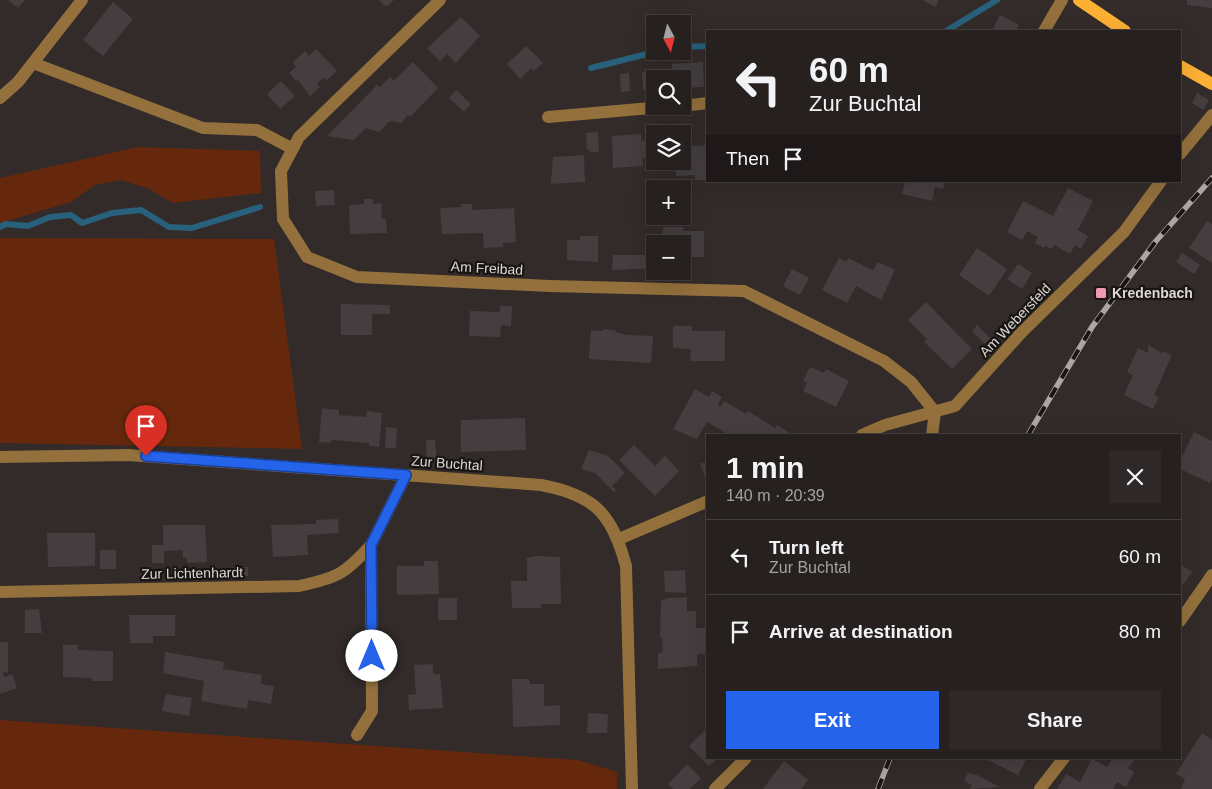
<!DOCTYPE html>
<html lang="en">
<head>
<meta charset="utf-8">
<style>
  :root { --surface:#26201f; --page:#2e2828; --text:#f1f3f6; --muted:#a4a3a4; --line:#423e3d; --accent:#2563eb }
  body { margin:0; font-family:Arial,sans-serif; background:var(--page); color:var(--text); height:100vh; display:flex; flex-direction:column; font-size:19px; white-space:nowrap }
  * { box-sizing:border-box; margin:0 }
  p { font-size:16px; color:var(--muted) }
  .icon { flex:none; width:28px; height:28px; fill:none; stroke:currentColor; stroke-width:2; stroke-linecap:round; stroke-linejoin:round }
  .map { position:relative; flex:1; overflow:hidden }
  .panel { position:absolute; left:706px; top:434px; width:475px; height:325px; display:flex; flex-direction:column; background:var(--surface); border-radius:0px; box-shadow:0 5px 20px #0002,0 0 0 1px var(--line) }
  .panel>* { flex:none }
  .hud { position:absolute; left:706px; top:30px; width:475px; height:152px; border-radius:0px; box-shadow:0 5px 20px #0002,0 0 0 1px var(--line); background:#26201f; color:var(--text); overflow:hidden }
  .needle { width:32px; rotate:173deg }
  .controls { position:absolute; left:646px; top:15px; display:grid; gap:10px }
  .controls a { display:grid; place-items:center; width:45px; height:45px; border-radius:0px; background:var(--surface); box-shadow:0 5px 20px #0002,0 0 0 1px var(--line); font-size:25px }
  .pin { position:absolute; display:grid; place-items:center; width:42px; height:42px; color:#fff; margin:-51px -21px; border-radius:50% 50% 50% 0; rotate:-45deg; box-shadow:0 0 5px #0007 }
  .pin .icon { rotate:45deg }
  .me { position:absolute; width:55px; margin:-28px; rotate:0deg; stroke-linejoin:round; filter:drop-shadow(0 0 4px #0008) }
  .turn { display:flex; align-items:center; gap:18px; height:105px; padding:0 20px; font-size:22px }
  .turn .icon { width:65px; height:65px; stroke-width:2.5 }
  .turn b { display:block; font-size:35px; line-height:42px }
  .then { display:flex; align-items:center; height:48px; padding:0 20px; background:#0003; gap:10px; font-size:19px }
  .round { display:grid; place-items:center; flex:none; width:52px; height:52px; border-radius:0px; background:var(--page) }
  .head { display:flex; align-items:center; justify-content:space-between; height:85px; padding:0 20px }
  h1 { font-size:30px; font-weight:700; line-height:38px }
  .button { display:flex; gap:10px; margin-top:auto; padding:10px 20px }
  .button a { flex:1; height:58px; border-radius:0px; background:var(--accent); color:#fff; font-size:20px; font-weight:700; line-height:58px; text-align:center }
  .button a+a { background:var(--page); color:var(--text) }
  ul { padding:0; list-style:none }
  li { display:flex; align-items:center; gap:15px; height:75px; padding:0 20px; border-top:1px solid var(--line) }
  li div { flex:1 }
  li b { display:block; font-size:19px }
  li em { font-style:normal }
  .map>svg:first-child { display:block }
  .green { fill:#65280c }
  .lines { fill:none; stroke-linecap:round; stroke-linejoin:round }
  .stream { stroke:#28617c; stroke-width:6 }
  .building { fill:#453e41 }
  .minor { stroke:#93703c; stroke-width:12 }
  .major { stroke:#fbb034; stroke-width:12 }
  .rail-casing { stroke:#aba6a4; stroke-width:5.5 }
  .rail { stroke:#181513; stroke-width:4; stroke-dasharray:11; stroke-linecap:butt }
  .route-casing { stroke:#184099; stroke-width:12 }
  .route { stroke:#2563eb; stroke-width:9 }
  .poi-dot { fill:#f19ab3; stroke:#181513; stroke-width:2 }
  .labels { text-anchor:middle; stroke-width:4.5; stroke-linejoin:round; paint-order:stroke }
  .street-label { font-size:14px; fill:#ddd8d7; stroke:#181513 }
  .poi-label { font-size:14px; font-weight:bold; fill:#ddd8d7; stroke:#181513; text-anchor:start }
</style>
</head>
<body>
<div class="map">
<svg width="1212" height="789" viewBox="0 0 1212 789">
  <rect width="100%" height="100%" fill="#322b29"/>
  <path class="green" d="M138,147l122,4 1,42 -88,10 -26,-15 -27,-8 -25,5 -24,17 -71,21v-45z
    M0,238l274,1 28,210 -302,-6z
    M0,720l578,40 39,12v17h-617z"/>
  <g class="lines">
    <path class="stream" d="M946,31l51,-31
      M682,47l26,-1
      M591,68l68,-17
      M0,227l6,-3 22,2 22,-9 21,-2 11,8 30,-10 29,-3 28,17 23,1 68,-21"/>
  </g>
  <path class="building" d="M8,0h17l-7,8z
    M379,0h15l-8,7z
    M923,0h16l-4,7z
    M1187,0h25v8l-25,-3z
    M113,2l20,17 -30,37 -20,-16z
    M1000,15l19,10 -3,6h-24z
    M461,17l19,19 -24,27 -9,-9 -7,7 -13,-13z
    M526,46l17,17 -9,8 -3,-3 -11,11 -13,-15z
    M316,49l21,22 -10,9 -3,-2 -7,6 3,3 -10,9 -12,-16 -2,1 -7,-8 7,-6 -3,-5 12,-11 4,5z
    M413,62l25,26 -28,29 -2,-2 -7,8 -11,-2 -11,11 -13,-4 -12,12 -27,-4 50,-51 3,2 10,-10 4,4z
    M703,62l1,25 -22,1v-9h-9l-1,-15z
    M642,72h9l1,18h-9z
    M629,73l1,18 -9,1 -1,-18z
    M281,81l14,15 -15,13 -13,-15z
    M456,90l15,14 -7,8 -15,-14z
    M1197,93l12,7 -6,10 -11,-7z
    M598,132l1,20h-8l-4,-3 -1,-16z
    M641,134v7l10,-1 1,17 -10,1 1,8 -30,2 -1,-32z
    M708,145v35h-13v-5l-19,1 -1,-15h7v-14z
    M584,155l1,27 -34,2 2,-27z
    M905,181h40l-2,8 -8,-2 -3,14 -30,-7z
    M1068,188l25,13 -15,29 10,6 -7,13 -6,-4 -5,9 -16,-9 -2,4 -7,-3 -1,2 -9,-5 3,-6 -11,-6 -5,9 -15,-8 16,-31 30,15z
    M334,190l1,15 -19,1 -1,-15z
    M364,199h9v5l8,-1 1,16h4l1,14 -37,1 -1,-29 15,-1z
    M461,204h11v6l42,-2 2,34 -13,1v4l-19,1 -1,-15 -41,1 -2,-26 21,-1z
    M1207,221l5,3v39l-23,-15z
    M663,227h20v4h21v26h-22v-13h-20z
    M580,236h18v26l-31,-2v-20h13z
    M977,248l30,21 -18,27 -30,-21z
    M1182,253l18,12 -6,9 -18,-12z
    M613,255h42v13l-43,2z
    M839,258l7,4 2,-4 25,12 5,-8 17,8 -14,30 -25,-14 -9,17 -25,-13z
    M1018,264l14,9 -10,16 -15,-10z
    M792,269l17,9 -9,17 -17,-9z
    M926,302l46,47 -20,20 -28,-27 3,-3 -19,-19z
    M341,304l49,1v9h-18v21h-31z
    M500,306h12l-1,20 -10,-1 -1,12 -31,-1 1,-25 30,1z
    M977,325l13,13 -5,6 -13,-13z
    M673,326h19v5h33v30h-35l1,-12 -18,-1z
    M603,329l13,1 -1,2 12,3 26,1 -2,27 -62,-4 2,-29 12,1z
    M1148,345l14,8 1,-2 9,4 -18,40 5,2 -6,12 -29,-14 9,-20 -6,-3 11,-24 10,5z
    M810,367l14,6 2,-4 23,12 -13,26 -33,-16 4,-8 -4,-2z
    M695,389l14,8 3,-6 10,6 -4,8 2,2 4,-6 22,13 2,-3 27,17 2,-3 16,10h-64l-22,-13 -10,17 -24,-10z
    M322,408l17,2v5l27,2 1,-6 15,2 -3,34 -10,-1v-3l-37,-3 -1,3 -12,-1z
    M525,418l1,32 -65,2v-32z
    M386,427l11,1 -1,20h-11z
    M1194,432l18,9v38l-2,4 -30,-14v-8z
    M426,440h9l2,22h-10z
    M634,445l21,21 10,-10 14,15 -24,25 -36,-36z
    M589,450l19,6 17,17 -13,13 4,4 -2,2 -19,-19 -14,-4z
    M708,461v21h-1l-7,-18z
    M338,519l1,14 -32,2 1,20 -35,2 -2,-32 45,-1v-4z
    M163,525h42l2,37 -20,1v-5h-4v-8l-19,1v12h-12v-18h11z
    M47,533h48v33l-47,1z
    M100,550h16v19h-16z
    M537,556l23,1 1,47h-20v4h-29l-1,-27h16v-23z
    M424,561h14l1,33 -42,1v-29h27z
    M1180,564l12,8 -12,17z
    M230,567h18v9h-18z
    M685,570l1,23 -21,-1 -1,-21z
    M687,597v14h9v17h9l1,26h-9v12l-39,3v-15l5,-3 -1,-14 -2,1 1,-37 6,-3z
    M438,598h19v22h-19z
    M39,609l3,24h-17v-23z
    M129,615h46v21h-22v7h-23z
    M0,642h8v31l-5,-1 1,5 8,-3 5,14 -17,6z
    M63,645h15v5l35,1v30h-21v-3l-29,-1z
    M165,652l59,10 -1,7 39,6 -1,9 13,2 -3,18 -23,-4 -1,9 -46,-8 3,-20 -41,-8z
    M433,664v10h7l3,34 -34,2 -1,-15 8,-1 -2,-29z
    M512,679h17l1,5h14v22l16,-1v20l-47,2z
    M166,694l26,4 -3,18 -27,-5z
    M588,713l20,1 -1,19h-20z
    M708,727v31h10l-9,8 -20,-20z
    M1202,733l10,7v49h-31l4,-10 -9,-5z
    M984,758h43l-9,17z
    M1113,758h23l-8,10 6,4 -8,15 -9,-5 -4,7h-56l9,-15 14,8 12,-23 15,8z
    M784,761l24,19 -7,9h-38z
    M687,764l14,14 -11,11h-17l-5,-5z
    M968,773l9,2 23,12 -30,2 2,-4 -8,-4z"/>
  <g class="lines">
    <path class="minor" d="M440,0l-141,137 -18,34 2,48 24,38 50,20 193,9 194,5 140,70 27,21 24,30 -3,23
      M1044,31l18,-31
      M33,63l170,65 54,2 36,19
      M0,98l18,-16 64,-82
      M682,106l26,-3
      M548,117l126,-11
      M1180,154l32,-39
      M862,435l23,-10 70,-19 67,-74 102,-100 37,-51
      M0,457l128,-2 413,30c54,10 71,29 85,81l6,223
      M619,539l89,-38
      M0,592l299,-6c38,-8 46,-12 72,-41
      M1180,621l32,-46
      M357,735l15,-24 -1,-166 35,-70
      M715,789l31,-31
      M1040,789l24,-31"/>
    <path class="major" d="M1079,0l46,31
      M1180,66l32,18"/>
    <defs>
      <path id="rail" d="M1028,435l64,-108 64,-86 56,-63
        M878,789l12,-31"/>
    </defs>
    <use href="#rail" class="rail-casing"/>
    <use href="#rail" class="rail"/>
  </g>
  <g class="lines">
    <defs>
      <path id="route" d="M146,456l260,19 -35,70 1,111"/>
    </defs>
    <use href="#route" class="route-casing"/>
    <use href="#route" class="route"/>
  </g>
  <rect class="poi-dot" x="1095" y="287" width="12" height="12" rx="2.5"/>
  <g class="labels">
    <g class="street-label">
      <text transform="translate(487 268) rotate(3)" y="5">Am Freibad</text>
      <text transform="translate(1015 320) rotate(-46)" y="5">Am Webersfeld</text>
      <text transform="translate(447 463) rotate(4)" y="5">Zur Buchtal</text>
      <text transform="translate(192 573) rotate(-1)" y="5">Zur Lichtenhardt</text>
    </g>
    <g class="poi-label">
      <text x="1112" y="298">Kredenbach</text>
    </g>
  </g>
</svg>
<div class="controls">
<a><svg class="needle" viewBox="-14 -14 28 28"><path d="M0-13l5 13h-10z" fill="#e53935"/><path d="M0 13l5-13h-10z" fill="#a4a3a4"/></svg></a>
<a><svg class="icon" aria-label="search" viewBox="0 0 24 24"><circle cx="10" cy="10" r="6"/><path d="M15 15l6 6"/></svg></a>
<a><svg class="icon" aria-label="layers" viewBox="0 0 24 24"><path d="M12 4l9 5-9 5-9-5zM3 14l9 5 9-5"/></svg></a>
<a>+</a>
<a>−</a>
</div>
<div class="pin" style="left:146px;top:456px;background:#d93025"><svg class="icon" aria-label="arrive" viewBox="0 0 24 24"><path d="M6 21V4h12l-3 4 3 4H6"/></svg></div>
<svg class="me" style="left:372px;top:656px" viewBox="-20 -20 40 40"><circle r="19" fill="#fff"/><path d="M0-13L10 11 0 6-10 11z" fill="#2563eb"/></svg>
<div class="hud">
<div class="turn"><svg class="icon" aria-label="left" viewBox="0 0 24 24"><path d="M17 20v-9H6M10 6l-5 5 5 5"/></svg><div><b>60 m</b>Zur Buchtal</div></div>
<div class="then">Then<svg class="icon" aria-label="arrive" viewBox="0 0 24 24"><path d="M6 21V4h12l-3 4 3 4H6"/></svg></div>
</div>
<section class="panel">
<div class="head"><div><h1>1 min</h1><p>140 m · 20:39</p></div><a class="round"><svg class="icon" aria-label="close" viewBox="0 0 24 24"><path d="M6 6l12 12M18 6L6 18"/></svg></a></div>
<ul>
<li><svg class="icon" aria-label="left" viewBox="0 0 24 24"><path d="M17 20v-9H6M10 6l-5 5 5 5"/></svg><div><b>Turn left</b><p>Zur Buchtal</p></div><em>60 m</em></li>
<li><svg class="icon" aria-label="arrive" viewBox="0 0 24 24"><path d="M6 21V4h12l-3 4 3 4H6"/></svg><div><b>Arrive at destination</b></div><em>80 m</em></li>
</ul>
<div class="button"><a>Exit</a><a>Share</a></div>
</section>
</div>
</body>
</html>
